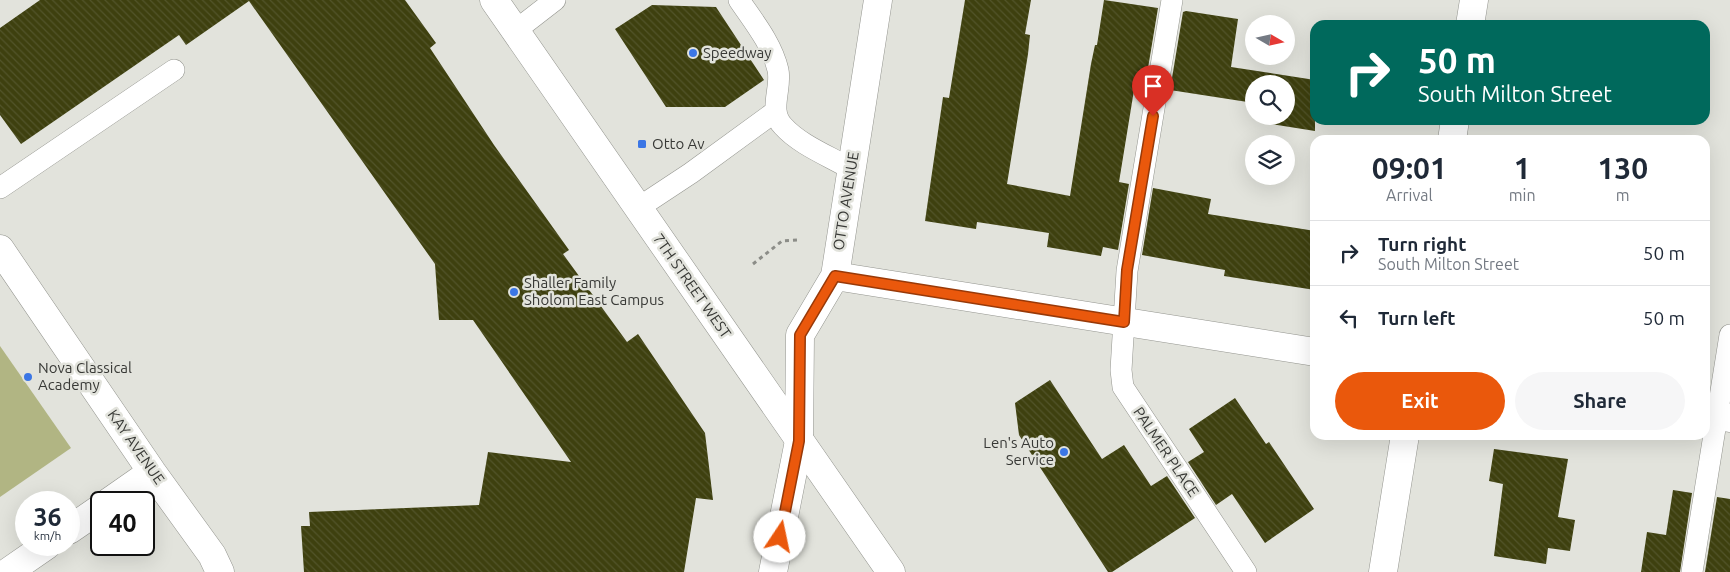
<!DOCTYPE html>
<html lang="en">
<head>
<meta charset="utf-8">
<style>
  :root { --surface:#fff; --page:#f6f6f7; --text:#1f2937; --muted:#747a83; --line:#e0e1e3; --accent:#ea580c }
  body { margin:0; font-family:Ubuntu,sans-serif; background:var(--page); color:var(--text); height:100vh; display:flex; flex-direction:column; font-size:19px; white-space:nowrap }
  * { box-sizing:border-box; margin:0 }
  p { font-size:16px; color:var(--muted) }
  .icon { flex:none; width:28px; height:28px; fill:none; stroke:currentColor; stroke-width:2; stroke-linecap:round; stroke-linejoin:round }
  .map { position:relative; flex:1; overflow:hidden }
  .drawer { position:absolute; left:1310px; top:135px; width:400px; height:305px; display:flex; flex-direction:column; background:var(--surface); border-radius:15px; box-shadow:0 5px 20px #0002 }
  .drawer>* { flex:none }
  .guide { position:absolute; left:1310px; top:20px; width:400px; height:105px; border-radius:15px; box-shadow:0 5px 20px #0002; background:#00695c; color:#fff; overflow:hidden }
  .needle { width:32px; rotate:99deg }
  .tools { position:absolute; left:1245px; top:15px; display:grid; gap:10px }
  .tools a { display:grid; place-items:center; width:50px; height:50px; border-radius:50%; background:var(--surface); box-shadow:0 5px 20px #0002; font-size:25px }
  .speed { position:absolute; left:15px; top:491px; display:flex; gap:10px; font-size:25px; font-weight:700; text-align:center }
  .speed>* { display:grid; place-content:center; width:65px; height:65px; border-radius:50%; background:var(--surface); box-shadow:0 5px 20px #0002; line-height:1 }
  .speed small { font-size:12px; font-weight:400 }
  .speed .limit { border:2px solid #111; border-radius:8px; background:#fff; color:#111 }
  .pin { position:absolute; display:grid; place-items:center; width:42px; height:42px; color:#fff; margin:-51px -21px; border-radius:50% 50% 50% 0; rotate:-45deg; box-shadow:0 0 5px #0007 }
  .pin .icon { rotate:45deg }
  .me { position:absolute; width:55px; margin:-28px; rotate:11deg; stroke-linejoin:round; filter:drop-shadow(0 0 4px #0008) }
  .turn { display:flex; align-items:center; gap:18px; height:105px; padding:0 25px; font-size:22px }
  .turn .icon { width:65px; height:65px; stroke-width:2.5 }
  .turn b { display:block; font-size:35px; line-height:42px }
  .eta { display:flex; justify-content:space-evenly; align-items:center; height:85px; text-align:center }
  .eta b { font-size:30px; font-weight:700; line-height:35px }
  .primary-button { display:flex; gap:10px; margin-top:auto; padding:10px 25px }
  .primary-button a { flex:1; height:58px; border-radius:30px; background:var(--accent); color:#fff; font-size:20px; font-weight:700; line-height:58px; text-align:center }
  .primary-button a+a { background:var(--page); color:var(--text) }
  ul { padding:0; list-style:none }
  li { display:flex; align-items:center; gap:15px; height:65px; padding:0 25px; border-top:1px solid var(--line) }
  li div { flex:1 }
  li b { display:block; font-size:19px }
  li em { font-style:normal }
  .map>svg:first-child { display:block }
  .pitch { fill:#b1b583 }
  .building { fill:url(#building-back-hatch) }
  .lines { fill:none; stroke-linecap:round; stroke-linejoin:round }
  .service-casing { stroke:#93948e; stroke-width:22 }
  .minor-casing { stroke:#93948e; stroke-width:29 }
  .tertiary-casing { stroke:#93948e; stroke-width:29 }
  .secondary-casing { stroke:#93948e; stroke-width:29 }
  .path { stroke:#8c8d88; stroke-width:3; stroke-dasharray:4 4; stroke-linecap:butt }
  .service { stroke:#fff; stroke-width:21 }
  .minor { stroke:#fff; stroke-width:28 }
  .tertiary { stroke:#fff; stroke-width:28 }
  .secondary { stroke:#fff; stroke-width:28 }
  .route-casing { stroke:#983908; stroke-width:12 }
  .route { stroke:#ea580c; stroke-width:9 }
  .poi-dot { fill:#3b76e5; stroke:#e2e3dc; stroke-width:2 }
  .labels { text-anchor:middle; stroke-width:5; stroke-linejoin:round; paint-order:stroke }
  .poi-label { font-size:15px; fill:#383936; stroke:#e2e3dc; text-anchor:start }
  .street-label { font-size:15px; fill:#383936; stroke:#e2e3dc }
</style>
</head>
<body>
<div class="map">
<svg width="1730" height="572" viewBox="0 0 1730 572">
  <defs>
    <pattern id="building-back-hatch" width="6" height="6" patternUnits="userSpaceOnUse" patternTransform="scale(1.25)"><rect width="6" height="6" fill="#3e400f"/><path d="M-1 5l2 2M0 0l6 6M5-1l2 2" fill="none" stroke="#52542a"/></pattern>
  </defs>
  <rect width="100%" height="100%" fill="#e2e3dc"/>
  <path class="pitch" d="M0,346l71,102 -71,49z"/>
  <path class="building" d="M40,0h365l31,43 -6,5 64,97 75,105 -6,4 64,88 11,-8 67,99 8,67 -17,-2 -12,74h-380l-3,-46h9l-1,-14 170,-7 9,-53 83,10 -98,-142h-34l-4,-56 -186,-263 -63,44 -7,-10 -158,109 -21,-29v-87z
    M965,0h66l-6,34 5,1 -2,19 -21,130 63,12 21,-132 4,-19h2l7,-45 54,8 -13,78 -10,-2 -16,98 10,2 -11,66 -15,-3 -2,9 -54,-9 2,-14 -72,-11 -1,7 -51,-8 18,-124 6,1z
    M652,5l64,2 48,73 -39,27h-59l-51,-78z
    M1186,11l52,8 -7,48 84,13v51l-44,-7 1,-8h14v-32h-32v19l-84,-13 13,-78z
    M1153,188l58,11 -3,15 107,17v59l-91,-14 1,-6 -83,-15z
    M1050,380l52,79 22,-14 27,41 16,-10 28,42 -83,54h-4l-89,-137 -4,-32z
    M1235,398l31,46 3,-2 45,67 -49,34 -33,-49 -16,11 -28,-43 16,-10 -15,-23z
    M1494,449l74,10 -10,58 17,3 -5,31 -22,-3 -2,16 -52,-8 9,-72 -14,-3z
    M1673,490l19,3 -12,79h-39l6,-40 19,3z
    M1717,497l13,2v73h-25z"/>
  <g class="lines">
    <defs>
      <path id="service" d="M739,0c15,22 33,44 39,70 4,18 -10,41 5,56 17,19 46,30 68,43
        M1172,0l-45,271 -6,99 2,17 123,185
        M515,31l40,-31
        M0,188l174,-118
        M638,208l53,-35 85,-62
        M1692,572l38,-237"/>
      <path id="minor" d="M1470,25l4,-25
        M1452,140l3,-20
        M0,249l152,223 60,83 8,17
        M835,276l480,76
        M1705,414l25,4
        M799,441l1,-106 35,-59 43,-276
        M109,502l43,-30
        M69,530l32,-22
        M8,572l39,-27
        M1383,572l22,-137"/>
      <path id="tertiary" d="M773,572l26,-131"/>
      <path id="secondary" d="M494,0l397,572"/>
    </defs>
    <use href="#service" class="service-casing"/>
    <use href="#minor" class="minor-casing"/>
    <use href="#tertiary" class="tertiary-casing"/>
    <use href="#secondary" class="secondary-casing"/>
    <path class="path" d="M753,264l29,-23 17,-1"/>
    <use href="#service" class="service"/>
    <use href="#minor" class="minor"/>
    <use href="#tertiary" class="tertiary"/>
    <use href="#secondary" class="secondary"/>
  </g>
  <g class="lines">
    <defs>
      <path id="route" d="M780,537l19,-96 1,-106 35,-59 289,46 3,-52 26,-154"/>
    </defs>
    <use href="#route" class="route-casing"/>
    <use href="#route" class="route"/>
  </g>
  <g class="poi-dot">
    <circle cx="693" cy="53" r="5"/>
    <rect x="637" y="139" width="10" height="10" rx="2.5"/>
    <circle cx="514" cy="292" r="5"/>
    <circle cx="28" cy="377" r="5"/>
    <circle cx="1064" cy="452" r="5"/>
  </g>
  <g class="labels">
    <g class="poi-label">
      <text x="703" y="58">Speedway</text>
      <text x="652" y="149">Otto Av</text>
      <text x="524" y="288">Shaller Family<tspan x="524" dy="17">Sholom East Campus</tspan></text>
      <text x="38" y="373">Nova Classical<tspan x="38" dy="17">Academy</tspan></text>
      <text x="1054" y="448" text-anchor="end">Len's Auto<tspan x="1054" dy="17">Service</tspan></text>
    </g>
    <g class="street-label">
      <text transform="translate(846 201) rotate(-81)" y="5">OTTO AVENUE</text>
      <text transform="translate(692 286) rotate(55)" y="5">7TH STREET WEST</text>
      <text transform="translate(136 447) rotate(55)" y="5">KAY AVENUE</text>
      <text transform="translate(1166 452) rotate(56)" y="5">PALMER PLACE</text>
    </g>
  </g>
</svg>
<div class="tools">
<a><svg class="needle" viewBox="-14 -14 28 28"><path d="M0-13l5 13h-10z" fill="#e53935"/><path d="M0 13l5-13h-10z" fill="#747a83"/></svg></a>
<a><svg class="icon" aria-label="search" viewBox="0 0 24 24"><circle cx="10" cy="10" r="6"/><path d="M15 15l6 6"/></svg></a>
<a><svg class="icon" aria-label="layers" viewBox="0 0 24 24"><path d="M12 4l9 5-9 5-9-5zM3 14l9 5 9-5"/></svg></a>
</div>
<div class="speed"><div>36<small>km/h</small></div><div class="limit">40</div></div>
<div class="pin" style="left:1153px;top:116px;background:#d93025"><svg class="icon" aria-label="arrive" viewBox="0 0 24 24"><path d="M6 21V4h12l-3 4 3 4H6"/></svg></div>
<svg class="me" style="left:780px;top:537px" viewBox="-20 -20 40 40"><circle r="19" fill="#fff"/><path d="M0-13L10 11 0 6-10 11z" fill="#ea580c"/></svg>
<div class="guide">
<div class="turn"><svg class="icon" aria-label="right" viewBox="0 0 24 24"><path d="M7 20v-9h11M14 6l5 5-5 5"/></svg><div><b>50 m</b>South Milton Street</div></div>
</div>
<section class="drawer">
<div class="eta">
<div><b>09:01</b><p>Arrival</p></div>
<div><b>1</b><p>min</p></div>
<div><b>130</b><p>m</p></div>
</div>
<ul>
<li><svg class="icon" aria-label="right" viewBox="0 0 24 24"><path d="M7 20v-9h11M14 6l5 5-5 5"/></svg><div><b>Turn right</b><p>South Milton Street</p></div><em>50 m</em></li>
<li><svg class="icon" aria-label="left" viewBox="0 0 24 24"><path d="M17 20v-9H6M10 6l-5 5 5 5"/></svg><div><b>Turn left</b></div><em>50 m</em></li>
</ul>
<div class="primary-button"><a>Exit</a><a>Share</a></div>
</section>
</div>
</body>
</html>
